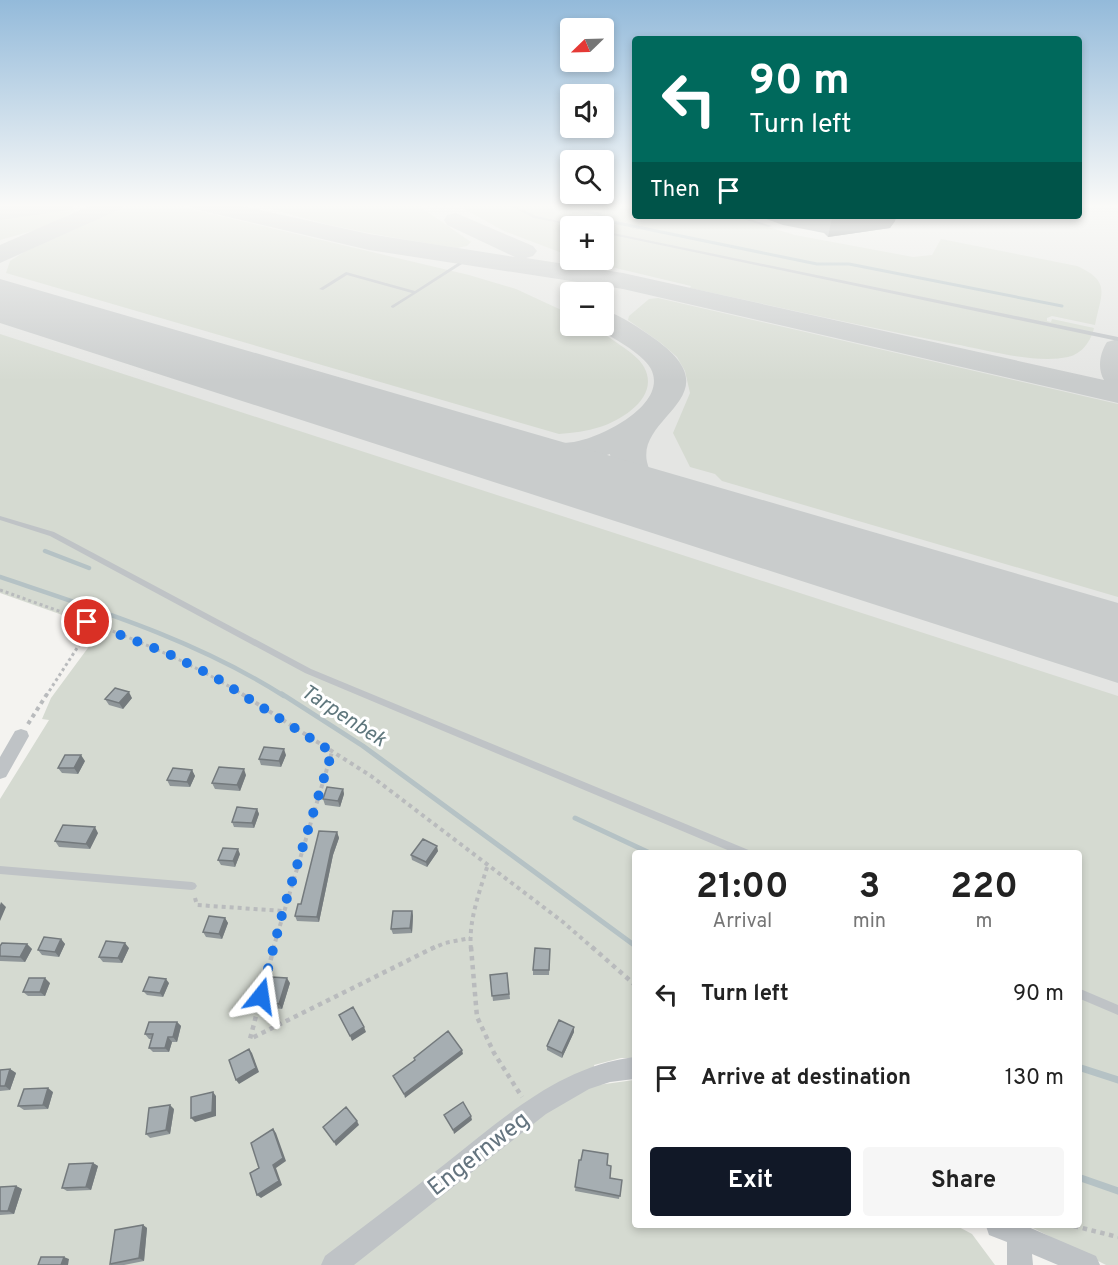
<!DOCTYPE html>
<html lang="en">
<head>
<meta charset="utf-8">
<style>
  :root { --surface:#fff; --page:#f6f6f6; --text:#222; --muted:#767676; --accent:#111827 }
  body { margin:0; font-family:Overpass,sans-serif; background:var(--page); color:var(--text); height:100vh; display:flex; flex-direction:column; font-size:22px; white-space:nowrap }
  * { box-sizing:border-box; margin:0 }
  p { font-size:20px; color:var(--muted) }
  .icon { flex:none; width:33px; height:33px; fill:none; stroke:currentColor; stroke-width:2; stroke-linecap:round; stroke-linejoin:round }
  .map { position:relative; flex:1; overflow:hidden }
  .side { position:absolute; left:632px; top:850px; width:450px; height:378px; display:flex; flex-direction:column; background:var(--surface); border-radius:6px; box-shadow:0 3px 9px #0003 }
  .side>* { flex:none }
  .banner { position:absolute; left:632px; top:36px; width:450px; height:183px; border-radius:6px; box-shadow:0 3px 9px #0003; background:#00695c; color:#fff; overflow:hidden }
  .needle { width:39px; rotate:247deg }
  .controls { position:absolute; left:560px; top:18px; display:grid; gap:12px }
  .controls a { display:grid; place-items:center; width:54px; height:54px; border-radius:6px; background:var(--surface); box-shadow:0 3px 9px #0003; font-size:30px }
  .pin { position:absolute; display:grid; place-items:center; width:51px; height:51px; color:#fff; margin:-26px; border:3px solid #fff; border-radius:50%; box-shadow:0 2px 6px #0007 }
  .me { position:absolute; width:66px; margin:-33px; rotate:15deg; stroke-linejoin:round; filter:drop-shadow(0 0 4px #0008) }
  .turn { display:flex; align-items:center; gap:21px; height:126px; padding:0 18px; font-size:27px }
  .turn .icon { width:78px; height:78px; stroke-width:2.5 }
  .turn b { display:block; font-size:42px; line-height:51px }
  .then { display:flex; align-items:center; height:57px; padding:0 18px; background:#0003; gap:12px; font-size:22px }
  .eta { display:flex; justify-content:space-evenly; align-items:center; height:102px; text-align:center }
  .eta b { font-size:36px; font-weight:700; line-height:42px }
  .cta { display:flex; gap:12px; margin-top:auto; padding:12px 18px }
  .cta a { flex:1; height:69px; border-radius:6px; background:var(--accent); color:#fff; font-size:24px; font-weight:700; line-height:69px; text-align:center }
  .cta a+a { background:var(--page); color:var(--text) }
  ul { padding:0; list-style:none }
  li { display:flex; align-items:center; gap:18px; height:84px; padding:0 18px }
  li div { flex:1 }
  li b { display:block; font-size:22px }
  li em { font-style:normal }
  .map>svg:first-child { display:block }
  .built { fill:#e4e5e3; fill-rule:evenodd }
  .green { fill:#d5dad1 }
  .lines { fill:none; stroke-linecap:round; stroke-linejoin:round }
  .stream-far3 { stroke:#b5c2c5; stroke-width:3 }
  .stream-far2 { stroke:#b5c2c5; stroke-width:4.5 }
  .stream-far1 { stroke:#b5c2c5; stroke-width:5 }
  .stream { stroke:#b5c2c5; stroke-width:7 }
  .taxiway { fill:#c9cccc; fill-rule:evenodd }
  .runway { fill:#c9cccc; fill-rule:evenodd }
  .path-far2 { stroke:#b9bbbd; stroke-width:3; stroke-dasharray:3 3; stroke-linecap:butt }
  .path-far1 { stroke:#b9bbbd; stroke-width:4; stroke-dasharray:4 4; stroke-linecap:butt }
  .path { stroke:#b9bbbd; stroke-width:4.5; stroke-dasharray:4.5 4.5; stroke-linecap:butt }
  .lane { fill:#bfc3c6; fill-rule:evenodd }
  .street { fill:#bfc3c6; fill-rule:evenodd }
  .wall { fill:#8f9699 }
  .shaded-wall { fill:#747a7d }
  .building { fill:#a6aeb2; stroke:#747a7d; stroke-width:1.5 }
  .route { stroke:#1a73e8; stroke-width:10; stroke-dasharray:0 18 }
  .labels { text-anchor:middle; stroke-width:6; stroke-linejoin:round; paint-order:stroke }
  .water-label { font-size:21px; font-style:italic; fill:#5f777d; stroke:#fff }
  .near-street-label { font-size:24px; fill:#64747f; stroke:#fff }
</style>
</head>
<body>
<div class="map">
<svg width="1118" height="1265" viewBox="0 0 1118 1265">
  <rect width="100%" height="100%" fill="#f4f3f0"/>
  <path class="built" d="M0,204h634v12h444l1,-12h39v919l-40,-269h-444l-634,-294zM570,226h33v34h-33zM570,292h33v34h-33z"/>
  <path class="green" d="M132,204h37l300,71 47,14 54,25v12c26,0 29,4 50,19 9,6 19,13 24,22 16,29 -20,52 -44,60 -13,4 -27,6 -41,7l-553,-161 4,-12 14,-9z
    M258,204h158l55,38 -4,4 -10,2c-68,-11 -134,-21 -199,-44z
    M455,204h96l28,6v-2l-15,-4h70v12h97l64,19 118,22 19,-2 9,-16 136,27c35,16 24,27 18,59l-43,-9 -5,2v3l4,1 1,-3 42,9c-3,13 -12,26 -26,29 -33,7 -81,-7 -114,-13 -88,-17 -176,-37 -264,-56l1,-2 -109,-26h21v-34h-33v30l-66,-25z
    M70,208l5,2 -25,16 -50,14v-21z
    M658,298l460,106v193l-396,-116 -7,-7 -25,-7 -17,-34 17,-40 -5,-22 -8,-14 -16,-14 -33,-23 1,-4 20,-17z
    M0,334l1118,362v569h-12l-77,-39h49v-372h-444v204h-13l-27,7 4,20 36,-5v146h323l15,8 23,31h-995v-466l49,-79 -7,-1 9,-21 42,-57 -17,-4 9,-14 -85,-30z"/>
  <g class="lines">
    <path class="stream-far3" d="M580,210l18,4 10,7 209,43h32l213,42"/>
    <path class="stream-far2" d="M45,551l44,17
      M0,577c98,33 196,63 284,119"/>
    <path class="stream-far1" d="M282,694l81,52 271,199
      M575,818l77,36"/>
    <path class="stream" d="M1078,1067l40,13
      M1078,1177l40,14"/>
    <path class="taxiway" d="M15,204h60l-4,5 -8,2 -63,9v-14z
      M94,204h31l-4,5 -121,54v-18z
      M190,204h42l137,30 146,23 -68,-32 -3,-5 3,-5 9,-2 77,33 4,5 -4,5 -7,2 97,15 481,107c-7,-12 -4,-27 3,-38l11,-3v64l-495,-114 -254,-39 -175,-41z
      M603,310c18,5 36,18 52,29 79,57 -18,76 -8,123 5,26 40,28 53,47l-6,8c-4,1 -9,4 -13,4 -30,-1 -68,-38 -71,-67 -40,13 -86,16 -127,5l-6,-7 6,-7c26,-7 61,1 91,-3 26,-4 95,-37 77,-73 -8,-16 -42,-33 -58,-43h10z"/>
    <path class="runway" d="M0,279l1118,324v80l-1118,-360z"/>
    <path class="path-far2" d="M0,590c84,30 169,58 245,106
      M46,696l33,-51 26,-17"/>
    <path class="path-far1" d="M242,694l129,82 192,146 31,27
      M28,724l19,-30
      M195,898l2,7 86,6
      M273,949l59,-197
      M431,949l14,-6 25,-5
      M471,949c-3,-28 9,-58 17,-85"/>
    <path class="path" d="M274,947l-24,92 185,-92
      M471,947l6,70 17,36 28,44
      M592,947l42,37
      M1074,1226l44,11"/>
    <path class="lane" d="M506,204h5l25,12 45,10h-6l-41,-8z
      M733,216h7l32,10 -4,1z
      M603,231l515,106v4l-515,-108z
      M458,263l4,1 -69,44 -2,-1v-1l21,-13 -65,-18 -24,15 -4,-1 27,-17 69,19z
      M0,516l54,16 257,137 440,182 1,3h-15l-432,-181 -255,-137 -50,-16z
      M0,866l192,16 3,1 2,3 -2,3 -3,1 -192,-16z
      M1078,988l40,17v10l-40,-17z"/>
    <path class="street" d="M21,729l6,2 2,5 -23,41 -6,2v-22l15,-26z
      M634,1057v22l-24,3 -21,7 -43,25 -192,151h-33l4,-9c40,-31 81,-61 120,-92 59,-46 113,-97 189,-107z
      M986,1226h40l70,30 4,9h-42l-26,-11 1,11h-26v-23l-18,-7z"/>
  </g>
  <path class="wall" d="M758,216h138l-1,5 -5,7 -62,9 -4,-4 -41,-8z
    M132,698l-9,11 -14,-4 -4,-6z
    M286,755l-5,12 -20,-2 -2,-6z
    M85,761l-7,13 -16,-1 -4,-5z
    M192,770l3,6 -5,11 -20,-1 -3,-6z
    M246,775l-6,16 -25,-2 -3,-6z
    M343,789l1,5 -4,13 -15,-2 -2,-6z
    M257,809l2,5 -5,14 -20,-1 -2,-5z
    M337,832l2,6 -6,17 -14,67 -22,-1 -2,-5z
    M98,833l-8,16 -31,-2 -4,-6z
    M438,851l-11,16 -15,-7 -1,-5z
    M240,854l-5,13 -14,-2 -3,-5z
    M412,911l1,5 -1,17 -19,1 -2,-5z
    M225,918l3,5 -6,16 -16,-2 -3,-5z
    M61,939l4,5 -6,13 -17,-2 -4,-5z
    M27,944l5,5 -7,13 -25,-1v-15z
    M129,948l-7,15 -19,-1 -4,-5z
    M550,949l-1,26h-16v-5z
    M507,973l3,26 -17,2 -3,-26z
    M50,983l-5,13h-17l-5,-4z
    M169,983l-6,14 -16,-2 -4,-4z
    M290,983l-8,26 -17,-2 -2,-5z
    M177,1022l4,4 -4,16h-5l-3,10h-16l-4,-4 2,-9h-2l-4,-5z
    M574,1027v5l-12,26 -15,-8v-4z
    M10,1069l6,4 -6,17 -10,1v-21z
    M53,1092l-5,17 -24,1 -6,-4z
    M174,1109l-4,25 -20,4 -4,-4z
    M579,1160l28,5 3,13 12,2 -3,19 -44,-8z
    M93,1163l5,3 -7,24 -24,1 -5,-3z
    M16,1186l6,3 -8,25 -14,1v-28z
    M143,1225l4,3 -3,33 -20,4h-13l-1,-1z"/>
  <path class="shaded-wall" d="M840,216h56l-1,5 -5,7 -62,9 4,-20z
    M129,692l3,6 -9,11 -4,-6z
    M284,749l2,6 -5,12 -2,-6z
    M81,755l4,6 -7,13 -4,-6z
    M244,769l2,6 -6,16 -3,-6z
    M192,770l3,6 -5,11 -3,-5z
    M343,789l1,5 -4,13 -2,-6z
    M257,809l2,5 -5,14 -2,-5z
    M95,827l3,6 -8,16 -4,-5z
    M337,832l2,6 -6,17 -14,67 -2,-5 14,-67z
    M437,846l1,5 -11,16 -1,-5z
    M238,849l2,5 -5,13 -2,-6z
    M1,902l5,5 -6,14v-16z
    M412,911l1,5 -1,17 -2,-5z
    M225,918l3,5 -6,16 -3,-5z
    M61,939l4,5 -6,13 -4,-5z
    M125,943l4,5 -7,15 -4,-5z
    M27,944l5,5 -7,13 -5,-5z
    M45,978l5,5 -5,13 -5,-4z
    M287,978l3,5 -8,26 -3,-5z
    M166,979l3,4 -6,14 -3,-4z
    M177,1022l4,4 -4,16 -4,-5z
    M364,1027l2,5 -14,9 -2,-5z
    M574,1027v5l-12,26v-5z
    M168,1037l4,5 -3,10 -4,-4z
    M249,1049l3,4 7,19 -20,12 -3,-4z
    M462,1050l1,4 -58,44 -1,-4z
    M10,1069l6,4 -6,17 -5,-4z
    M48,1088l5,4 -5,17 -5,-4z
    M213,1092l3,4v20l-21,6 -4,-4z
    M170,1105l4,4 -4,25 -4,-4z
    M471,1116l1,4 -18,14 -1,-4z
    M357,1121l2,4 -23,21 -2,-4z
    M273,1129l3,4 10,28 -10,7 6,17 -21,13 -4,-3 16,-30z
    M93,1163l5,3 -7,24 -5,-3z
    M16,1186l6,3 -8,25 -6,-3z
    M143,1225l4,3 -3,33 -5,-3z
    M64,1257l5,2 -1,6h-7z"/>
  <path class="building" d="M115,688l14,4 -10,11 -14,-4z
    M264,747l20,2 -5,12 -20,-2z
    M65,755h16l-7,13h-16z
    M219,767l25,2 -7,16 -25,-2z
    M173,768l19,2 -5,12 -20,-2z
    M327,787l16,2 -5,12 -15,-2z
    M237,807l20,2 -5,14 -20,-1z
    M63,825l32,2 -9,17 -31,-3z
    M319,831l18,1 -6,18 -14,67 -22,-1 3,-12h3z
    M423,839l14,7 -11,16 -15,-7z
    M223,848l15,1 -5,12 -15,-1z
    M393,911h19l-2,17 -19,1z
    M209,916l16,2 -6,16 -16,-2z
    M44,937l17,2 -6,13 -17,-2z
    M106,941l19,2 -7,15 -19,-1z
    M2,943l25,1 -7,13 -20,-1v-10z
    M535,948l15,1 -1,21h-16z
    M507,973l2,21 -17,2 -2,-21z
    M149,977l17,2 -6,14 -17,-2z
    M271,977l16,1 -8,26 -16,-2z
    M29,978h16l-5,14h-17z
    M353,1007l11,20 -14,9 -11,-21z
    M559,1020l15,7 -12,26 -15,-7z
    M149,1022h28l-4,15h-5l-3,11h-16l4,-14h-8z
    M448,1031l14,19 -58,44 -11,-18 22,-16 -1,-2z
    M249,1049l7,19 -20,12 -7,-20z
    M10,1069l-5,17h-5v-16z
    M48,1088l-5,17 -25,1 6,-17z
    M213,1092l-1,20 -21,6v-21z
    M463,1102l8,14 -18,14 -9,-15z
    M170,1105l-4,25 -20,4 3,-26z
    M346,1107l11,14 -23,21 -11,-15z
    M273,1129l10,29 -10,7 6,16 -22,14 -7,-22 9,-5 -8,-25z
    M583,1150l25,4 -1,11 4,1 -1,12 12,2 -2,16 -45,-9 4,-27h2z
    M93,1163l-7,24 -24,1 7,-24z
    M16,1186l-8,25h-8v-24z
    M143,1225l-4,33 -29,6 5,-34z
    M41,1257h23l-3,8h-23z"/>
  <linearGradient id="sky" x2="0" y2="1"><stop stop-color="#93bada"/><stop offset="0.54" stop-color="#fafaf8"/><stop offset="1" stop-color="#fafaf8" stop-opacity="0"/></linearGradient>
  <rect width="1118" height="381" fill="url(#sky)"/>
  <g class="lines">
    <path class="route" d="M87,622l80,31 48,24 117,75 -49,159 -22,85"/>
  </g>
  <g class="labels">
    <g class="water-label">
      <text transform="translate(344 715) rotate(33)" y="7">Tarpenbek</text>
    </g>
    <g class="near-street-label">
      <text transform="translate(478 1153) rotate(-38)" y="8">Engernweg</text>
    </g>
  </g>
</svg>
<div class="controls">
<a><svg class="needle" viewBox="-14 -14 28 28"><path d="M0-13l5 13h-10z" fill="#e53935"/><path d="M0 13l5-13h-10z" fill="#767676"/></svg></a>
<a><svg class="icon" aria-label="sound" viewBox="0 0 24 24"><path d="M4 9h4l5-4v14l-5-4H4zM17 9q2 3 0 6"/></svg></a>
<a><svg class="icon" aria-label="search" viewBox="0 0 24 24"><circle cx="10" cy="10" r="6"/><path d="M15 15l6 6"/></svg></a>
<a>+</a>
<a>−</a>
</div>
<div class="pin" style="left:87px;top:622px;background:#d93025"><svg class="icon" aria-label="arrive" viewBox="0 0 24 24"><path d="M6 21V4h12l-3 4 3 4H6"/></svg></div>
<svg class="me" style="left:261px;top:996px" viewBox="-20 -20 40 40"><path d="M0-17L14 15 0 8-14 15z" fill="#1a73e8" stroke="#fff" stroke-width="4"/></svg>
<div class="banner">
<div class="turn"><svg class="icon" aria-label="left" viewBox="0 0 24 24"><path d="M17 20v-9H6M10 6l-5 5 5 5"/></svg><div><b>90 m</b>Turn left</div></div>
<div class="then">Then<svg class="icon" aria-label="arrive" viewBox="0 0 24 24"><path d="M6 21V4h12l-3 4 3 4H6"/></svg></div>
</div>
<section class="side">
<div class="eta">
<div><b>21:00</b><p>Arrival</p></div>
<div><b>3</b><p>min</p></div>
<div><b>220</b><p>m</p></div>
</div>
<ul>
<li><svg class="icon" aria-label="left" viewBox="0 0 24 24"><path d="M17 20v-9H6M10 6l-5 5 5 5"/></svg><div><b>Turn left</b></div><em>90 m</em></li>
<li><svg class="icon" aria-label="arrive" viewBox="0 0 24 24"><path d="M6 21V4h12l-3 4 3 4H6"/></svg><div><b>Arrive at destination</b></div><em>130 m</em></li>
</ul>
<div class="cta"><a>Exit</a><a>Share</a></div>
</section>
</div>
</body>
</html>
